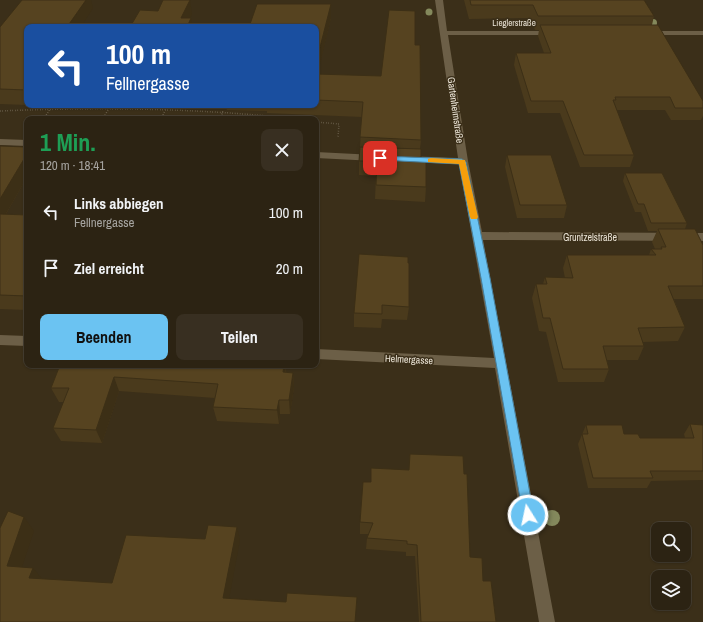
<!DOCTYPE html>
<html lang="de">
<head>
<meta charset="utf-8">
<style>
  :root { --surface:#2c2313; --page:#382f21; --text:#f1f3f6; --muted:#a6a4a0; --line:#484033; --accent:#6bc3f2 }
  body { margin:0; font-family:"Archivo Narrow",sans-serif; background:var(--page); color:var(--text); height:100vh; display:flex; flex-direction:column; font-size:15px; white-space:nowrap }
  * { box-sizing:border-box; margin:0 }
  p { font-size:13px; color:var(--muted) }
  .icon { flex:none; width:22px; height:22px; fill:none; stroke:currentColor; stroke-width:2; stroke-linecap:round; stroke-linejoin:round }
  .map { position:relative; flex:1; overflow:hidden }
  .side { position:absolute; left:24px; top:116px; width:295px; height:252px; display:flex; flex-direction:column; background:var(--surface); border-radius:8px; box-shadow:0 1px 3px #0004,0 0 0 1px var(--line) }
  .side>* { flex:none }
  .top-card { position:absolute; left:24px; top:24px; width:295px; height:84px; border-radius:8px; box-shadow:0 1px 3px #0004,0 0 0 1px var(--line); background:#1a4fa0; color:#fff; overflow:hidden }
  .buttons { position:absolute; left:651px; top:522px; display:grid; gap:8px }
  .buttons a { display:grid; place-items:center; width:40px; height:40px; border-radius:8px; background:var(--surface); box-shadow:0 1px 3px #0004,0 0 0 1px var(--line); font-size:20px }
  .pin { position:absolute; display:grid; place-items:center; width:34px; height:34px; color:#fff; margin:-17px; border-radius:8px; box-shadow:0 2px 6px #0006 }
  .me { position:absolute; width:44px; margin:-22px; rotate:350deg; stroke-linejoin:round; filter:drop-shadow(0 0 3px #0008) }
  .turn { display:flex; align-items:center; gap:14px; height:84px; padding:0 16px; font-size:18px }
  .turn .icon { width:52px; height:52px; stroke-width:2.5 }
  .turn b { display:block; font-size:28px; line-height:34px }
  .round { display:grid; place-items:center; flex:none; width:42px; height:42px; border-radius:8px; background:var(--page) }
  .overview { display:flex; align-items:center; justify-content:space-between; height:68px; padding:0 16px }
  h1 { font-size:24px; font-weight:700; line-height:30px; color:#1e9e55 }
  .button { display:flex; gap:8px; margin-top:auto; padding:8px 16px }
  .button a { flex:1; height:46px; border-radius:8px; background:var(--accent); color:#111; font-size:16px; font-weight:700; line-height:46px; text-align:center }
  .button a+a { background:var(--page); color:var(--text) }
  ul { padding:0; list-style:none }
  li { display:flex; align-items:center; gap:12px; height:56px; padding:0 16px }
  li div { flex:1 }
  li b { display:block; font-size:15px }
  li em { font-style:normal }
  .map>svg:first-child { display:block }
  .lines { fill:none; stroke-linecap:round; stroke-linejoin:round }
  .path { stroke:#847a68; stroke-width:1.5; stroke-dasharray:0.5 2; stroke-linecap:butt }
  .minor { fill:#6c5f47; fill-rule:evenodd }
  .tree { fill:#84895c }
  .wall { fill:#4a3a1c }
  .shaded-wall { fill:#3c2f16 }
  .building { fill:#564320; stroke:#3c2f16 }
  .route { fill:#6bc3f2; stroke:#467f9d }
  .slow { fill:#f59e0b }
  .labels { text-anchor:middle; stroke-width:3; stroke-linejoin:round; paint-order:stroke }
  .far-street-label { font-size:9px; fill:#e9e2d4; stroke:#3b2f19 }
  .street-label { font-size:10px; fill:#e9e2d4; stroke:#3b2f19 }
</style>
</head>
<body>
<div class="map">
<svg width="703" height="622" viewBox="0 0 703 622">
  <rect width="100%" height="100%" fill="#3b2f19"/>
  <g class="lines">
    <path class="path" d="M0,111c100,-4 198,-3 297,8
      M105,115l5,-8
      M45,117l5,-8
      M162,117l4,-9
      M220,119l3,-8
      M316,122l23,2 -1,13"/>
    <path class="minor" d="M435,0h8l4,31h107l4,2 -4,2h-106l20,126 14,71 221,1v8l-220,-1 72,382h-16l-44,-254 -179,-9v-10l178,9 -35,-194 -54,-2 -5,-3 5,-3 53,2z
      M643,31h60v4h-57l-4,-2z
      M0,139l27,1v6l-27,-1z
      M316,152l59,3 5,3 -5,3 -59,-3z
      M0,335l27,1v10l-27,-1z"/>
  </g>
  <g class="tree">
    <circle cx="429" cy="12" r="3.5"/>
    <circle cx="653" cy="23" r="4"/>
    <circle cx="552" cy="518" r="8"/>
  </g>
  <path class="wall" d="M464,0h180l10,16 -2,9 51,76v15l-2,4h-30l-6,-10h-49l18,45 -4,12h-50l-20,-54h-32l-14,-48 2,-12h28l-6,-17 1,-6h-4l-5,-12 -61,1z
    M331,4v14l-14,56 64,2 34,-31 6,95 -1,9 1,12 5,26 -1,15 -50,-3 1,-23 -17,-1v-14l3,-44 -95,-4v-2l-40,-1 -1,-2 -96,-3h186v-78z
    M93,8l-66,19v78l-27,-1v-77z
    M40,105h24l-1,1z
    M0,146l27,1v30l-21,37 21,1v95l-27,-1z
    M507,155l60,50 -3,13h-47l-12,-51z
    M625,173l62,50 -2,6 18,16v54h-29l11,28 -7,14 -35,1 1,4 -6,14h-31l2,9 -5,13h-46l-12,-50 -7,-1 -7,-33 4,-14h7l2,-7 20,1 -2,-10 4,-13h82l2,-6h4l-3,-7 5,-11h-9l-7,-19h-6l-12,-31z
    M408,263l1,44 -2,13 -25,-1 -1,9 -27,-1v-14z
    M60,365h225l1,7 7,1 1,14 -4,27h-10l-1,10 -62,-3 -4,-14 2,-9 -96,-7 -17,52 -41,-2 -8,-13 11,-26h-5l-8,-14z
    M690,424l13,1v55l-52,1 -4,7h-59l-10,-44 8,-19 54,13h45l-1,-4z
    M410,454l60,103 13,24 13,41h-77l-4,-66h-9v-4l-40,-3 1,-11 1,-4h-8v-12l11,-40 38,-12z"/>
  <path class="shaded-wall" d="M86,0h5l2,8 -12,19h-14z
    M190,0l2,14 -6,13 -5,-9z
    M331,4v14l-15,62v-17z
    M191,18l2,9h-6z
    M27,154v23l-27,47v-25z
    M284,365h1l1,13 -3,-6z
    M293,373l1,14 -4,27 -1,-14z
    M114,377l5,14 -17,52 -6,-13z
    M279,400l1,14 -1,10 -2,-14z
    M24,517l10,14 -16,48 -11,-13z
    M237,527l3,13 -13,70 -4,-12z
    M33,568l10,12 -14,-2z"/>
  <path class="building" d="M22,0h64l-19,27h-40v63l-27,-1v-62z
    M163,0h27l-9,18h10l-4,9h-57l10,-17 18,1z
    M470,0h174l10,16h-116l-5,-11h-62z
    M257,4h74l-15,59v-36h-67z
    M389,10l26,1v34h5l1,95 -61,-3 3,-35 -47,-2v-26l65,2z
    M540,25h118l45,76v7h-28l-5,-11h-55l1,3h-3l21,55h-50l-21,-54h-32l-15,-48h35z
    M0,146l27,1v7l-27,45z
    M360,147l61,2v12h5v26l-50,-2 1,-24h-18z
    M507,155h44l16,50h-47z
    M625,173h37l25,50h-36l-7,-19h-6z
    M0,214l27,1v81l-27,-1z
    M658,229h37l8,16v41h-35l17,41 -47,1 6,18h-41l6,23h-46l-13,-51h-7l-7,-34h11l-2,-7 28,1 -6,-23h89l-5,-6h11l-1,-2h5z
    M359,254l49,3v6h1v44l-27,-2v9l-28,-1z
    M60,365h58l-1,2 8,-2h159l-1,7 10,1 -4,27h-10l-2,10 -64,-3 5,-23 -104,-7 -18,53 -43,-2 16,-40h-18z
    M690,424l13,1v46h-53l3,7h-60l-11,-44h6l-2,-9h36l2,9h14l2,4h54z
    M410,454l53,2 1,18h3l3,83 12,1 1,23h8l5,41h-75l-4,-77 -10,-1v-3l-40,-3 6,-15 -13,-1 3,-40h8v-14l38,2z
    M8,511l16,6 -17,49 26,2 -4,10 83,5 14,-48 79,4 3,-14 29,2 -14,71 63,4 1,-9 70,4 -2,25h-355v-94z"/>
  <path class="route" d="M378,156l84,3 4,3 24,116 44,237 -2,4 -4,2 -4,-2 -1,-4 -42,-237 -22,-114 -79,-4 -3,-2z"/>
  <path class="slow" d="M431,158l34,2 13,57 -1,2h-6l-1,-2 -11,-53 -31,-2v-3z"/>
  <g class="labels">
    <g class="far-street-label">
      <text x="514" y="26">Lieglerstraße</text>
    </g>
    <g class="street-label">
      <text transform="translate(456 110) rotate(82)" y="4">Gartenheimstraße</text>
      <text x="590" y="241">Gruntzelstraße</text>
      <text transform="translate(409 359) rotate(3)" y="4">Helmergasse</text>
    </g>
  </g>
</svg>
<div class="buttons">
<a><svg class="icon" aria-label="search" viewBox="0 0 24 24"><circle cx="10" cy="10" r="6"/><path d="M15 15l6 6"/></svg></a>
<a><svg class="icon" aria-label="layers" viewBox="0 0 24 24"><path d="M12 4l9 5-9 5-9-5zM3 14l9 5 9-5"/></svg></a>
</div>
<div class="pin" style="left:380px;top:158px;background:#d93025"><svg class="icon" aria-label="arrive" viewBox="0 0 24 24"><path d="M6 21V4h12l-3 4 3 4H6"/></svg></div>
<svg class="me" style="left:528px;top:515px" viewBox="-20 -20 40 40"><circle r="17" fill="#6bc3f2" stroke="#fff" stroke-width="3"/><path d="M0-11L8 9 0 5-8 9z" fill="#fff"/></svg>
<div class="top-card">
<div class="turn"><svg class="icon" aria-label="left" viewBox="0 0 24 24"><path d="M17 20v-9H6M10 6l-5 5 5 5"/></svg><div><b>100 m</b>Fellnergasse</div></div>
</div>
<section class="side">
<div class="overview"><div><h1>1 Min.</h1><p>120 m · 18:41</p></div><a class="round"><svg class="icon" aria-label="close" viewBox="0 0 24 24"><path d="M6 6l12 12M18 6L6 18"/></svg></a></div>
<ul>
<li><svg class="icon" aria-label="left" viewBox="0 0 24 24"><path d="M17 20v-9H6M10 6l-5 5 5 5"/></svg><div><b>Links abbiegen</b><p>Fellnergasse</p></div><em>100 m</em></li>
<li><svg class="icon" aria-label="arrive" viewBox="0 0 24 24"><path d="M6 21V4h12l-3 4 3 4H6"/></svg><div><b>Ziel erreicht</b></div><em>20 m</em></li>
</ul>
<div class="button"><a>Beenden</a><a>Teilen</a></div>
</section>
</div>
</body>
</html>
